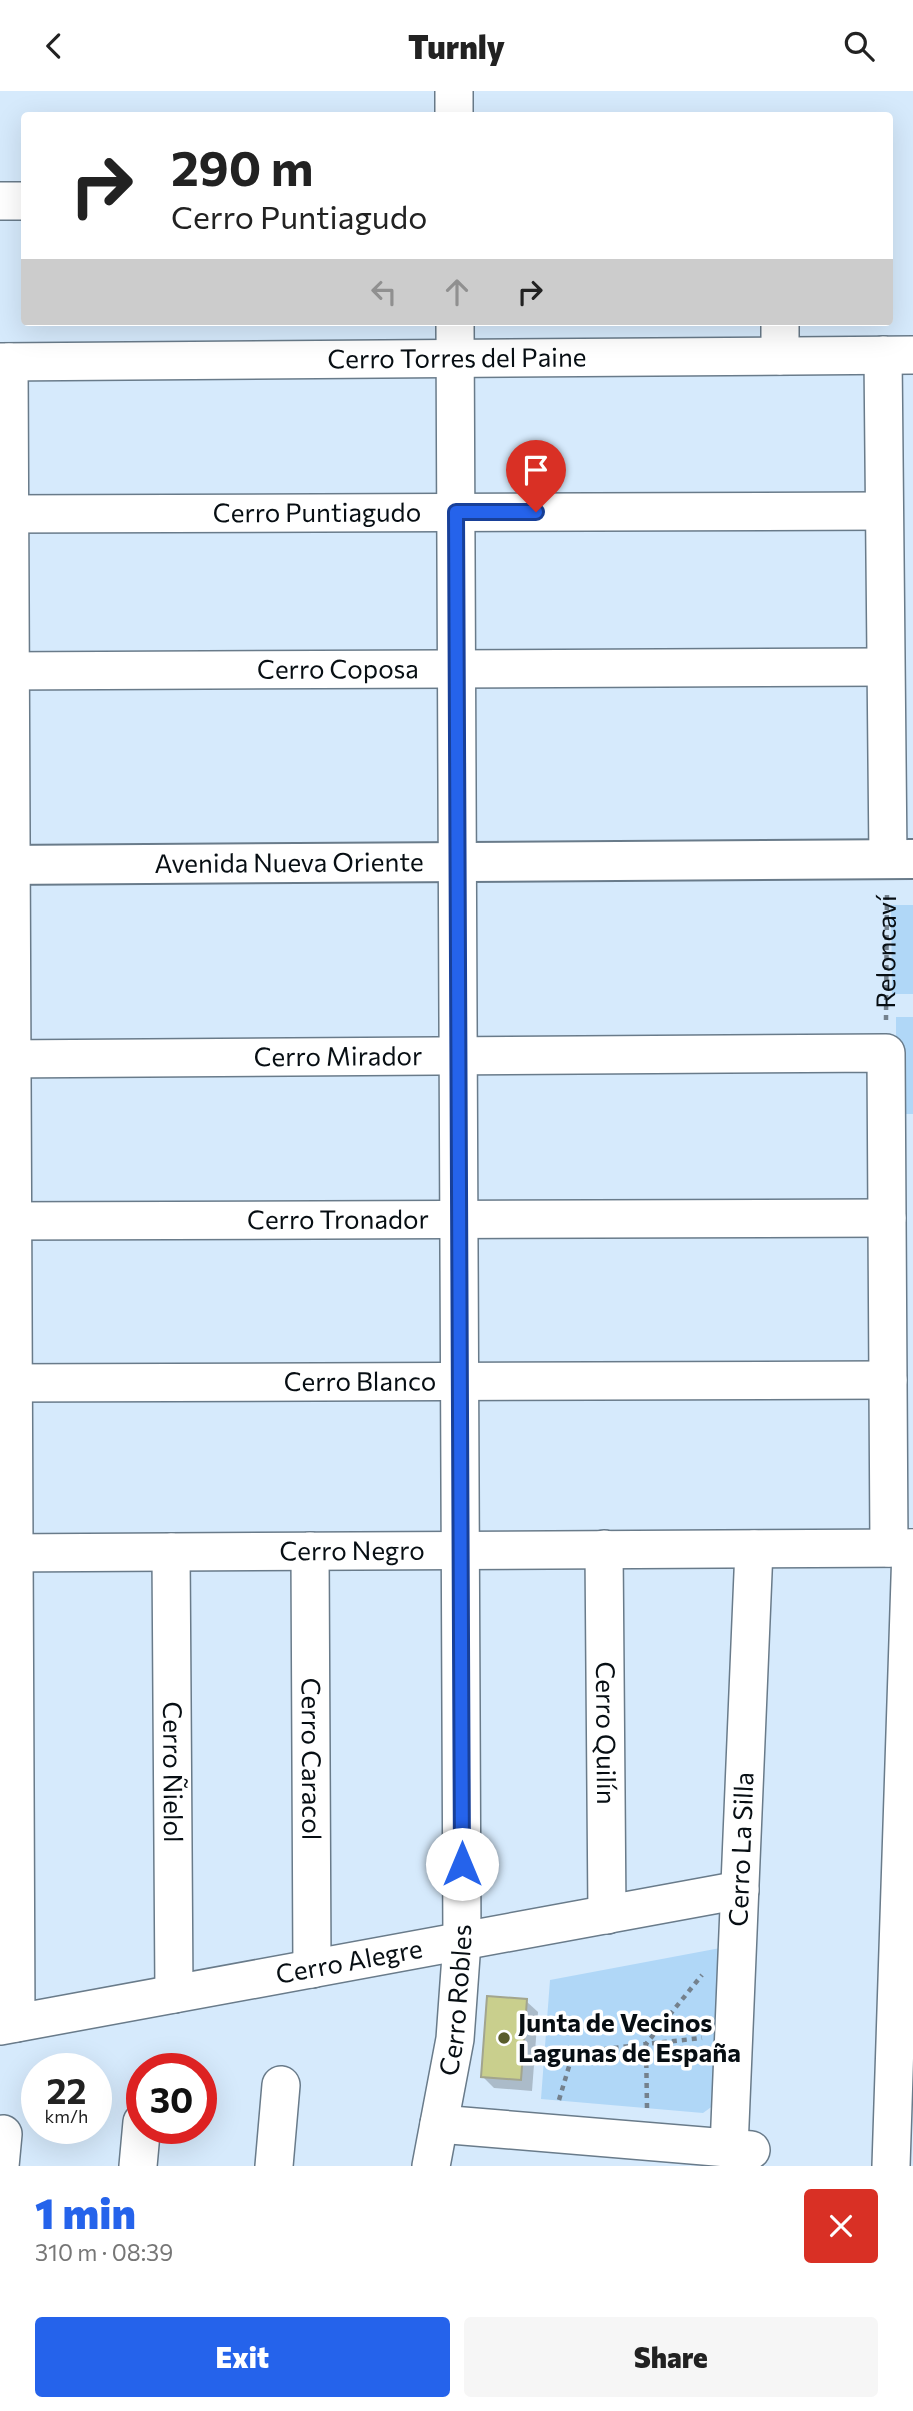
<!DOCTYPE html>
<html lang="en">
<head>
<meta charset="utf-8">
<style>
  :root { --surface:#fff; --page:#f6f6f6; --text:#222; --muted:#767676; --accent:#2563eb }
  body { margin:0; font-family:Commissioner,sans-serif; background:var(--page); color:var(--text); height:100vh; display:flex; flex-direction:column; font-size:26px; white-space:nowrap }
  * { box-sizing:border-box; margin:0 }
  p { font-size:23px; color:var(--muted) }
  .icon { flex:none; width:38px; height:38px; fill:none; stroke:currentColor; stroke-width:2; stroke-linecap:round; stroke-linejoin:round }
  .map { position:relative; height:2075px; overflow:hidden }
  .details { display:flex; flex-direction:column; background:var(--surface); flex:1 }
  .details>* { flex:none }
  .top-card { position:absolute; left:21px; top:21px; width:872px; height:214px; border-radius:7px; box-shadow:0 7px 28px #0002; background:#fff; color:var(--text); overflow:hidden }
  .speed { position:absolute; left:21px; top:1962px; display:flex; gap:14px; font-size:35px; font-weight:700; text-align:center }
  .speed>* { display:grid; place-content:center; width:91px; height:91px; border-radius:50%; background:var(--surface); box-shadow:0 7px 28px #0002; line-height:1 }
  .speed small { font-size:18px; font-weight:400 }
  .speed .limit { border:10px solid #d22; background:#fff; color:#111 }
  .pin { position:absolute; display:grid; place-items:center; width:60px; height:60px; color:#fff; margin:-72px -30px; border-radius:50% 50% 50% 0; rotate:-45deg; box-shadow:0 0 7px #0007 }
  .pin .icon { rotate:45deg }
  .me { position:absolute; width:77px; margin:-38px; rotate:0deg; stroke-linejoin:round; filter:drop-shadow(0 0 5px #0008) }
  .turn { display:flex; align-items:center; gap:24px; height:147px; padding:0 35px; font-size:32px }
  .turn .icon { width:91px; height:91px; stroke-width:2.5 }
  .turn b { display:block; font-size:49px; line-height:60px }
  .lanes { display:flex; align-items:center; height:66px; padding:0 35px; background:#0003; justify-content:center; gap:35px; direction:ltr }
  .lanes .off { opacity:.35 }
  .round { display:grid; place-items:center; flex:none; width:74px; height:74px; border-radius:7px; background:var(--page) }
  .overview { display:flex; align-items:center; justify-content:space-between; height:119px; padding:0 35px }
  h1 { font-size:42px; font-weight:800; line-height:52px; color:var(--accent) }
  .action { display:flex; gap:14px; margin-top:auto; padding:14px 35px }
  .action a { flex:1; height:80px; border-radius:7px; background:var(--accent); color:#fff; font-size:28px; font-weight:800; line-height:80px; text-align:center }
  .action a+a { background:var(--page); color:var(--text) }
  header { display:flex; justify-content:space-between; align-items:center; height:91px; padding:0 35px; background:var(--surface); font-size:32px; font-weight:800 }
  .map>svg:first-child { display:block }
  .green { fill:#b0d7f7 }
  .shadow { fill:#0003 }
  .building { fill:#c9cf8d; stroke:#a2a58e; stroke-width:2 }
  .lines { fill:none; stroke-linecap:round; stroke-linejoin:round }
  .street-casing { stroke:#697b8a; stroke-width:40 }
  .secondary-casing { stroke:#697b8a; stroke-width:42 }
  .path { stroke:#74818d; stroke-width:4.5; stroke-dasharray:5 5; stroke-linecap:butt }
  .street { stroke:#fff; stroke-width:37 }
  .secondary { stroke:#fff; stroke-width:38 }
  .route-casing { stroke:#184099; stroke-width:18 }
  .route { stroke:#2563eb; stroke-width:12 }
  .poi-dot { fill:#595c2a; stroke:#fff; stroke-width:2.5 }
  .labels { text-anchor:middle; stroke-width:7; stroke-linejoin:round; paint-order:stroke }
  .street-label { font-size:26px; fill:#070e13; stroke:#fff }
  .poi-label { font-size:26px; font-weight:bold; fill:#070e13; stroke:#fff; text-anchor:start }
</style>
</head>
<body>
<header><svg class="icon" aria-label="back" viewBox="0 0 24 24"><path d="M15 5l-7 7 7 7"/></svg>Turnly<svg class="icon" aria-label="search" viewBox="0 0 24 24"><circle cx="10" cy="10" r="6"/><path d="M15 15l6 6"/></svg></header>
<div class="map">
<svg width="913" height="2075" viewBox="0 0 913 2075">
  <rect width="100%" height="100%" fill="#d6eafc"/>
  <path class="green" d="M891,814h22v89h-21z
    M896,926h17v97h-17z
    M731,1855l-17,159 -11,8 -162,-14 9,-119z"/>
  <path class="shadow" d="M526,1910l12,11 -6,79 -38,-3 -11,-11z"/>
  <path class="building" d="M487,1905l40,3 -6,81 -40,-3z"/>
  <g class="lines">
    <defs>
      <g id="street">
        <path d="M454,0v24"/>
        <path d="M0,110h24"/>
        <path d="M780,231v34"/>
        <path d="M883,264l5,504"/>
        <path id="s2" d="M0,271l913,-7"/>
        <path d="M9,271l7,1661"/>
        <path id="s3" d="M0,423l884,-3"/>
        <path id="s4" d="M0,580l885,-4"/>
        <path id="s5" d="M0,968l886,-6 3,495"/>
        <path id="s6" d="M0,1130l887,-3"/>
        <path id="s7" d="M0,1292l888,-3"/>
        <path id="s8" d="M604,1458l3,366"/>
        <path id="s9" d="M310,1460l2,418"/>
        <path id="s10" d="M171,1461l3,442"/>
        <path id="s11" d="M0,1462l912,-5"/>
        <path id="s12" d="M0,1935l740,-136"/>
        <path d="M439,2033l312,26"/>
        <path id="s13" d="M729,2057l25,-599"/>
        <path d="M0,2075l3,-32"/>
        <path d="M138,2075l4,-44"/>
        <path d="M274,2075l7,-81"/>
        <path id="s14" d="M431,2075l24,-127 7,-97 -7,-1620"/>
        <path d="M891,2075l20,-618"/>
      </g>
      <g id="secondary">
        <path id="s15" d="M0,774l913,-6"/>
      </g>
    </defs>
    <use href="#street" class="street-casing"/>
    <use href="#secondary" class="secondary-casing"/>
    <g class="path">
      <path id="s1" d="M886,929l1,-128"/>
      <path d="M559,2009l14,-47 73,-9 56,-69"/>
      <path d="M647,2017l-1,-64 56,-6"/>
    </g>
    <use href="#street" class="street"/>
    <use href="#secondary" class="secondary"/>
  </g>
  <g class="lines">
    <defs>
      <path id="route" d="M462,1773l-6,-1352h80"/>
    </defs>
    <use href="#route" class="route-casing"/>
    <use href="#route" class="route"/>
  </g>
  <circle class="poi-dot" cx="504" cy="1947" r="7"/>
  <g class="labels">
    <g class="street-label">
      <text dy="9" stroke="none"><textPath href="#s2" startOffset="457">Cerro Torres del Paine</textPath></text>
      <text dy="9" stroke="none"><textPath href="#s3" startOffset="317">Cerro Puntiagudo</textPath></text>
      <text dy="9" stroke="none"><textPath href="#s4" startOffset="338">Cerro Coposa</textPath></text>
      <text dy="9" stroke="none"><textPath href="#s15" startOffset="289">Avenida Nueva Oriente</textPath></text>
      <text dy="9" stroke="none"><textPath href="#s1" startOffset="68">Reloncaví</textPath></text>
      <text dy="9" stroke="none"><textPath href="#s5" startOffset="338">Cerro Mirador</textPath></text>
      <text dy="9" stroke="none"><textPath href="#s6" startOffset="338">Cerro Tronador</textPath></text>
      <text dy="9" stroke="none"><textPath href="#s7" startOffset="360">Cerro Blanco</textPath></text>
      <text dy="9" stroke="none"><textPath href="#s11" startOffset="352">Cerro Negro</textPath></text>
      <text dy="9" stroke="none"><textPath href="#s8" startOffset="184">Cerro Quilín</textPath></text>
      <text dy="9" stroke="none"><textPath href="#s9" startOffset="208">Cerro Caracol</textPath></text>
      <text dy="9" stroke="none"><textPath href="#s10" startOffset="220">Cerro Ñielol</textPath></text>
      <text dy="9" stroke="none"><textPath href="#s13" startOffset="299">Cerro La Silla</textPath></text>
      <text dy="9" stroke="none"><textPath href="#s12" startOffset="355">Cerro Alegre</textPath></text>
      <text dy="9" stroke="none"><textPath href="#s14" startOffset="168">Cerro Robles</textPath></text>
    </g>
    <g class="poi-label">
      <text x="518" y="1941">Junta de Vecinos<tspan x="518" dy="30">Lagunas de España</tspan></text>
    </g>
  </g>
</svg>
<div class="speed"><div>22<small>km/h</small></div><div class="limit">30</div></div>
<div class="pin" style="left:536px;top:421px;background:#d93025"><svg class="icon" aria-label="arrive" viewBox="0 0 24 24"><path d="M6 21V4h12l-3 4 3 4H6"/></svg></div>
<svg class="me" style="left:462px;top:1773px" viewBox="-20 -20 40 40"><circle r="19" fill="#fff"/><path d="M0-13L10 11 0 6-10 11z" fill="#2563eb"/></svg>
<div class="top-card">
<div class="turn"><svg class="icon" aria-label="right" viewBox="0 0 24 24"><path d="M7 20v-9h11M14 6l5 5-5 5"/></svg><div><b>290 m</b>Cerro Puntiagudo</div></div>
<div class="lanes"><svg class="icon off" aria-label="left" viewBox="0 0 24 24"><path d="M17 20v-9H6M10 6l-5 5 5 5"/></svg><svg class="icon off" aria-label="ahead" viewBox="0 0 24 24"><path d="M12 20V5M6 11l6-6 6 6"/></svg><svg class="icon" aria-label="right" viewBox="0 0 24 24"><path d="M7 20v-9h11M14 6l5 5-5 5"/></svg></div>
</div>
</div>
<section class="details">
<div class="overview"><div><h1>1 min</h1><p>310 m · 08:39</p></div><a class="round" style="background:#d93025;color:#fff"><svg class="icon" aria-label="close" viewBox="0 0 24 24"><path d="M6 6l12 12M18 6L6 18"/></svg></a></div>
<div class="action"><a>Exit</a><a>Share</a></div>
</section>
</body>
</html>
